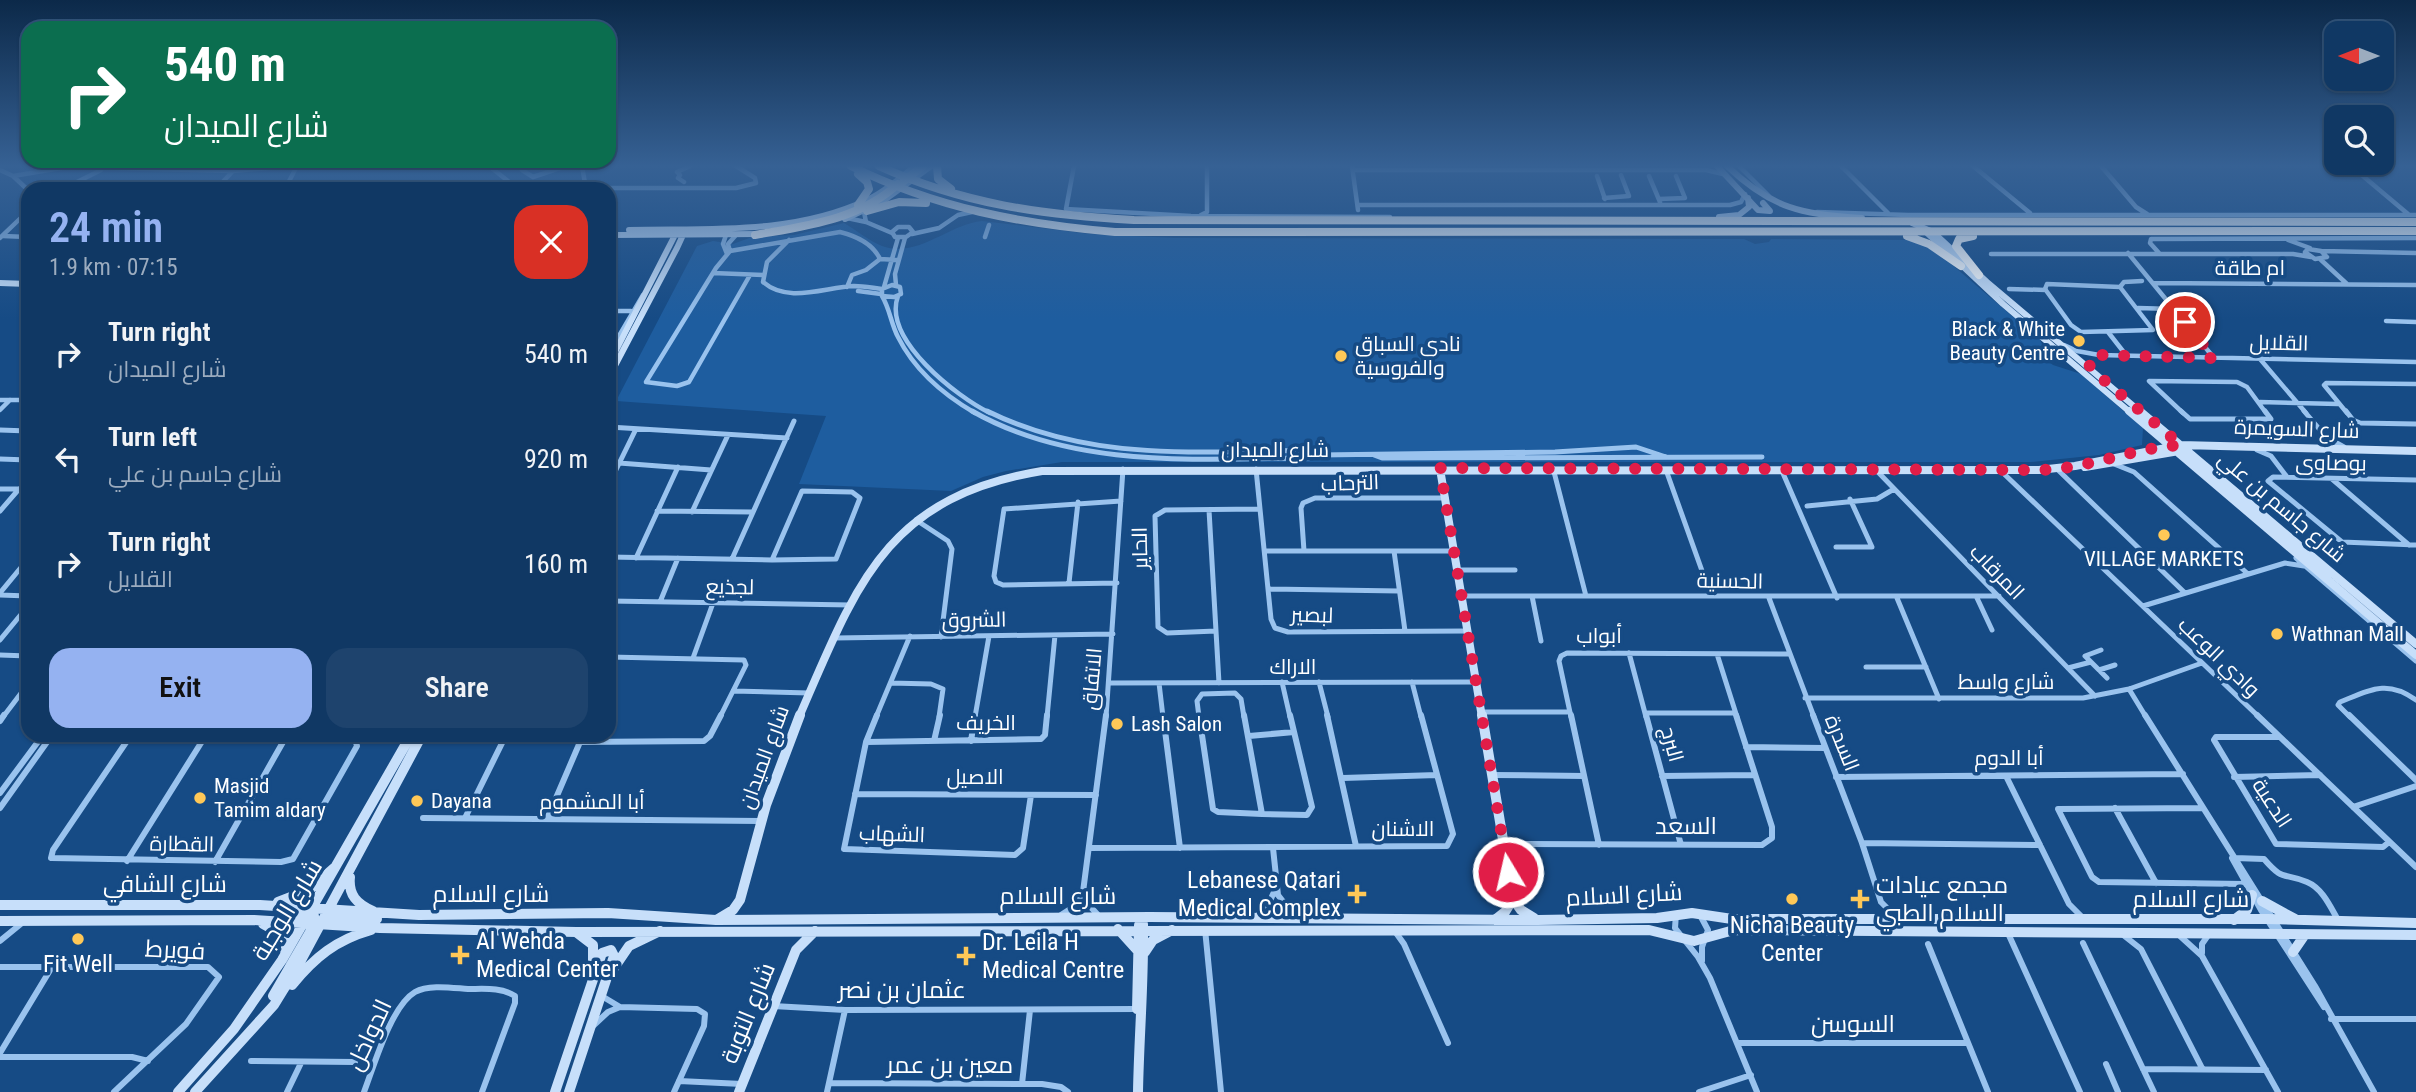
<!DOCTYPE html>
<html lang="en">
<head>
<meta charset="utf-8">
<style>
  :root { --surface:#103864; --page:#1e436d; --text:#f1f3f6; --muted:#9cacbf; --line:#305278; --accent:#95b2f1 }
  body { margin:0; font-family:"Roboto Condensed",Cairo,sans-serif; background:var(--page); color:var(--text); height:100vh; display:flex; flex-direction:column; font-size:26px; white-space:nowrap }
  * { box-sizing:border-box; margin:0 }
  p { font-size:23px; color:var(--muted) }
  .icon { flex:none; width:38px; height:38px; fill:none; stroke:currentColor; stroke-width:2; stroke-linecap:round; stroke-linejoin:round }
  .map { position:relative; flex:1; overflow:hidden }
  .details { position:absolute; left:21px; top:182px; width:595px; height:560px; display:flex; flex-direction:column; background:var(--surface); border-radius:21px; box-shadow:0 2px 5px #0004,0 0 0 2px var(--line) }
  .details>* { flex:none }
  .guide { position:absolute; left:21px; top:21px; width:595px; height:147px; border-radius:21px; box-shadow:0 2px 5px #0004,0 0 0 2px var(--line); background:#0b6e4f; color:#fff; overflow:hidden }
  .needle { width:46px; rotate:270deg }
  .fabs { position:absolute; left:2324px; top:21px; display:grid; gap:14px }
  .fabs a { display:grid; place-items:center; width:70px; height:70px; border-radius:14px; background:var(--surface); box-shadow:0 2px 5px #0004,0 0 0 2px var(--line); font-size:35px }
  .pin { position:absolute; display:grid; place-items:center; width:60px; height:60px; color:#fff; margin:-30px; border:4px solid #fff; border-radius:50%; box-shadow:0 2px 7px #0007 }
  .me { position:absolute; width:77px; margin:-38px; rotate:351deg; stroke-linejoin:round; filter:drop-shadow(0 0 5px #0008) }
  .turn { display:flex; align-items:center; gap:24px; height:147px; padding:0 28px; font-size:32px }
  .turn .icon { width:91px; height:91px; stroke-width:2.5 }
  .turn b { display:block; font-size:49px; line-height:60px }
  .round { display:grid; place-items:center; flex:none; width:74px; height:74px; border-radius:21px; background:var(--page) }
  .headline { display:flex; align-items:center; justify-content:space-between; height:119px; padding:0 28px }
  h1 { font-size:42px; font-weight:600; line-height:52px; color:var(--accent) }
  .primary-button { display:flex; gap:14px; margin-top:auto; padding:14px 28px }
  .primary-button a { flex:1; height:80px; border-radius:21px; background:var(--accent); color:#111; font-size:28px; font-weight:600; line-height:80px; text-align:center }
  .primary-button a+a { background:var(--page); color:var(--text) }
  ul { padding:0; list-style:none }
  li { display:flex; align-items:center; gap:21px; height:105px; padding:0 28px }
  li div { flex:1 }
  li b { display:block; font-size:26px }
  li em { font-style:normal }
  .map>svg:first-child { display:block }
  .green { fill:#1e5d9f }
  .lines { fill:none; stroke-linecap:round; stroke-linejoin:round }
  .street-far2 { stroke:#9ac3ee; stroke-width:4.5 }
  .street-far1 { stroke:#9ac3ee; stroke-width:5 }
  .street { stroke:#9ac3ee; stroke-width:6 }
  .secondary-far2 { stroke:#c7dffa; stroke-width:6 }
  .secondary-far1 { stroke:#c7dffa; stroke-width:8 }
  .secondary { stroke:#c7dffa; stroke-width:10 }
  .highway { stroke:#fff; stroke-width:8 }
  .route { stroke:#e11d48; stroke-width:12; stroke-dasharray:0 21.6 }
  .poi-dot { fill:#ffc857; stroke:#164b85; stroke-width:2.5 }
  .labels { text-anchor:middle; stroke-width:7; stroke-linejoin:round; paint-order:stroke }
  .street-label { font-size:21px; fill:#fff; stroke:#164b85 }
  .poi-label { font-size:21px; fill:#fff; stroke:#164b85; text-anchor:start }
  .near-street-label { font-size:24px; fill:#fff; stroke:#164b85 }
  .near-poi-label { font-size:24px; fill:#fff; stroke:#164b85; text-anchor:start }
</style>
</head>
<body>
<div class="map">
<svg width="2416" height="1092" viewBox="0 0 2416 1092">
  <rect width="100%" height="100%" fill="#164b85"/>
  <path class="green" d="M982,221l108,13 85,4 569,1 11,5 14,-2 2,-3 140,1 18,5 111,95 4,8 -3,7 12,10 28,9 62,54 -1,17 -43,10 -68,7h-969l-56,9 -23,6 -32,14 -152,-7 27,-68 -210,-15 81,-155 16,-5 20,3 19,-7 42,-2 50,-12c12,7 25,18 38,23 35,13 67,-22 100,-25z"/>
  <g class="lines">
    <path class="street-far2" d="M526,166l-4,4 11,7 27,-9
      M582,166l4,23
      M1074,166l-8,43 125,7 199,1
      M1352,166l6,44
      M1739,166l30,30
      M1841,166l47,47
      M1973,166l57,47
      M2101,166l35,41 11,7
      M2351,166l57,48
      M0,170l13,6 15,14
      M1353,170h353l17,4
      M13,176l54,-9 166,4 60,-5
      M1597,176l8,23
      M1649,176l11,26
      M684,182l-6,-4 2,-3 -3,-3 13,-6
      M586,188h150l20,-5 -1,-5 -19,-12
      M63,189l38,-19
      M216,189l17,-18
      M285,189l12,-23
      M482,189l25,-5 1,-3 -19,-15
      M1604,198l25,-2 -8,-21
      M1659,199l26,-1 -9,-22
      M1358,205h372l11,-3 4,-8
      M1817,212l91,3h508
      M1201,215l6,-3v-46
      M847,218l19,4 -2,-10
      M866,222l26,11
      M898,227h11l4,5 -7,5h-11l-3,-5z
      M609,228l6,2
      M912,234l27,-6 19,-13 14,-3
      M726,235l-3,9 4,10
      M3,236l25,1
      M985,237l4,-12
      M0,238l28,-27
      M789,240l-22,22 -4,20c25,22 62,5 91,4 10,0 19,2 28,3
      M2288,240l22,8
      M2308,249l13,2 6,6 -12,2 -10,-7z
      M730,251l-2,-7 8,-9
      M2321,251l95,2
      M2128,253l86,105
      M2159,253l-9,-10 1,-4 265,-1
      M1991,254h302l18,3
      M2320,259l27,25
      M713,273l50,2
      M750,275l-61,107 -12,4 -31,-4 70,-114 14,-17 110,-19c16,4 33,12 40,27l18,1
      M2153,283l263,2
      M2047,284l73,3 33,43 -72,2 -10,-7 -26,-36z
      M892,285l8,2 1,7 -7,3 -12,-1v-7z
      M896,285l-1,-11 10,-36
      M847,287l5,-12 14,-5 14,-11
      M884,287l14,-49
      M2120,287l4,-5 18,-1
      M2009,289l37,1
      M858,291l23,3
      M882,296c8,13 9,28 16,41 16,32 46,58 77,76
      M898,296c-16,43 59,101 92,117
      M2138,308l35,1
      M609,311h22
      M2386,321l30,1
      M2108,332l18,23
      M2064,345l13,6 22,4 317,7
      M609,353l34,-58
      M2260,359l46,54
      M0,400h28
      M2260,402l78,2
      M0,410l10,-10
      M2183,413l-34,-32 88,1 10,5 19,26
      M2347,413l-23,-28 2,-2 90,1"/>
    <path class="street-far1" d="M972,411c101,58 224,48 336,47l11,-3
      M987,411c73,36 150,42 230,41 35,0 68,-5 102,3l236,-3 81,-5 30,10
      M2181,411l9,8h81l-6,-8
      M2304,411l22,26 18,10
      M2346,411l7,9 7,3 56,1
      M609,427l178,11
      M0,430l28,1
      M2257,450l14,6 16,21
      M1374,455l8,3 380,-1
      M0,459l28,1
      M619,463l92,7
      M2114,464l20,8 114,102
      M1553,468l33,128
      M1256,469l15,150 4,9 13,4 179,-1
      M2057,469l128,124
      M1666,470l45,126
      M1876,470l219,226
      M1782,471l55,127
      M2001,471l258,246
      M2332,479l77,66
      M2416,480l-143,-3 -5,4 74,61 74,3
      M609,484l27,-55
      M0,489h28
      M802,491l50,1 8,6 -24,61 -64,1z
      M1807,506l70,-7 17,-10
      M1209,510l10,173
      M0,511l19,-22
      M657,511l95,1
      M692,512l36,-77
      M916,520l32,21 4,8 -11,88
      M1836,547h36l-22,-48
      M1266,551h188
      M1304,551l-3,-43 2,-5 12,-5h131
      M1394,551l11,80
      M609,557l163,3
      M636,558l42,-91
      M2296,558l120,103
      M732,559l62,-138
      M1457,570h58
      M1069,583l9,-81
      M1117,583l-114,2 -7,-3 -2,-6 10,-67 117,-8
      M1269,589l130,2
      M0,593l28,-34
      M0,595l28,1
      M1461,596h538
      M1532,596l9,45
      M1769,598l45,119
      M1897,598l42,101
      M1977,598l15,32
      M609,601l242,4
      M660,602l18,-44
      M2143,606l142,-43 19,3
      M1216,631l-49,2 -9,-6 -3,-111 10,-6 95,-1
      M835,638l278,-4
      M0,640l28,-34
      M1629,653l17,64
      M1717,654l20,63
      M0,655l28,1
      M609,657l135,3 2,5 -26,52
      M693,658l20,-55
      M2091,662l16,16
      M1866,667h60
      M2068,668l23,-6 -6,-6 16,-6
      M2099,670l16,-5
      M609,674l7,-17
      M1282,682l8,35
      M1319,682l9,35
      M1412,682l9,35
      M891,683l40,1 12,5 -4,28
      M1110,683l366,-1
      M1159,683l4,34
      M2129,689l17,28
      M733,691l76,2
      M1805,698h278l46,-9 73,-26
      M1481,712h89
      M1645,713h90
      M3,717l25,-33
      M876,717l34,-81
      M975,717l14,-81
      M1047,717l8,-82
      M1106,717l17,-248
      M1199,717l-2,-16 5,-7 33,-1 6,6 3,18
      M1571,717l-12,-56 2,-5 6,-3 222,1
      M2350,717l-12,-12 2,-3c30,-12 47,-23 76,-2"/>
    <path class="street" d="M877,715l-11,27 -22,107 171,6 8,-7 8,-53
      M1163,715l17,133
      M1199,715l14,94 5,3 44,2 -18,-99
      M1327,715l29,131
      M1571,715l28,130
      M1646,715l35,130
      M1813,715l49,128 19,59 15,15
      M2145,715l170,271 59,106
      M2257,715l159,152
      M2349,715l67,65
      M0,721l4,-6
      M131,735l-78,115 -2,8 230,4 12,-3 64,-113 -3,-11h-39
      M1249,736l45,-4
      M2279,737h-63l-2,3 62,104 107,3 6,-5
      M934,741l6,-26
      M971,741l4,-26
      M580,742l124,-1 6,-5 11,-21
      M866,742l175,-3 4,-4 2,-20
      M1746,747l79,1
      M1492,775l92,1
      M1662,776l93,-1
      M2006,776l63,128 13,13
      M1836,777l347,-3
      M2234,777l86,-2
      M1343,778l94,-3
      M0,793l43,-58
      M855,794l241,1
      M2353,807l63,-21
      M0,808l52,-73
      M2115,808l41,75
      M2203,808l-145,1 34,68 7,5 146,2
      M1262,814l45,1 5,-8 -22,-92
      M423,818l338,3
      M465,818l41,-83
      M547,819l36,-84
      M1862,843l178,2
      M1503,844l259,1 10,-7v-11l-36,-112
      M1089,848l358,-2 6,-12 -32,-119
      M1273,848l5,47 17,22
      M2232,858l29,52 63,97
      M2235,858l29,1c20,23 18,13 43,23 15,6 23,24 31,38
      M127,861l79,-126
      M215,862l72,-127
      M1083,892l4,11 11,12
      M1676,914l-1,14 23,29 12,21 47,114
      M1061,915l14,-9 8,-14 23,-177
      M1700,915l8,15 -6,17v14
      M1255,918l12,-11 8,-17
      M1205,929l16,163
      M1394,930l10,14 44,99
      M2007,931l73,161
      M2122,934l19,15 61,119
      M2180,936l22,20 76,136
      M0,941l22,-18
      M2083,943l71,149
      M1928,944l60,148
      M2202,953v-9l7,-10
      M0,967h208l11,10 -33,47 -72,68
      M600,995l20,12 77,2 8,5 -1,12 -30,66
      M773,1006l72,4 292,-1
      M2331,1019h85
      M594,1025l14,-13 12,-5
      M1737,1043h231
      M0,1053l52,-86
      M0,1057h132l16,4
      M251,1061l104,1
      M2106,1064l12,28
      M2143,1069l123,1
      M679,1081l63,3
      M830,1083l212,1 19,3 7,5
      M1022,1084l8,-74
      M287,1092l14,-29
      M364,1092c10,-26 27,-86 51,-100 14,-8 38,-4 53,-3 16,0 33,-2 47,7v7l-33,89
      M827,1092l18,-82
      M1699,1092l52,-17"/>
    <path class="secondary-far2" d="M1717,166l41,44 12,1 -7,-8
      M1727,166c44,42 75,49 135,52
      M1719,217l20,-2 10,-8 -1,-9
      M845,219l38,-18 48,-35
      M1912,223l21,9 54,50 155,131
      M629,230c80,-2 164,5 238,-30 18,-8 33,-22 48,-34
      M1926,232l77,72 128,109
      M609,235l151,-1
      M0,283l28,1
      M609,364l66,-129 4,-2
      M609,377l68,-129 6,-13 -3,-3"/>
    <path class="secondary-far1" d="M2129,411l287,244
      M2140,411l276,233
      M2085,467l94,-16
      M1440,469l42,248
      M799,717c57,-131 86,-220 243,-246l997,-1 36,-4 106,-21 235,6"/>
    <path class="secondary" d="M1482,715l31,184 8,11 13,8
      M350,877c-2,18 7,27 23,34
      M2262,901l33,18
      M278,902l31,-12 25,-22
      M0,905h260l159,10 189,-2 108,7 434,-3 388,3 119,-2 35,-5 40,6h535l149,4
      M285,916h29
      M324,918l53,1
      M718,919l15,-9 7,-10 26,-95 34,-90
      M1495,920l10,-8 8,-13
      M2234,920l13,-10 5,-15
      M0,921l254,-1 126,8 196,4 1073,-2 45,11 40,-11 682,5
      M263,924l16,9 8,12 -2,6
      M1118,929l19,21
      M576,932l17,13v20
      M1145,952l8,-12 19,-10
      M2293,952l11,-16
      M614,968l15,-22 31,-15
      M292,985c23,-28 44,-45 79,-55
      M273,996l37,-64 4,-14
      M1137,1009l2,-84
      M178,1092l56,-63 48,-69 129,-225
      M195,1092l79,-87 24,-39 124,-231
      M555,1092l47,-139 9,-3 3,6 -45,136
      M739,1092l57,-142 19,-19
      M1138,1092c1,-56 6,-112 5,-168"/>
    <path class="highway" d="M851,166c84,42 171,58 264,66l1301,-1
      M879,166c84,38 163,49 255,54l1282,2
      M937,166l1,13 13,10
      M858,174l9,8 2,7 -11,16
      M904,181l19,-15
      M867,211l32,-9 27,1
      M755,235c50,-9 104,-15 143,-51
      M1907,236l22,8 32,22
      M1973,236l-14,3 -3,7 23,29"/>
  </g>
  <linearGradient id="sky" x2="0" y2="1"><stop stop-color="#0c2949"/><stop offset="0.52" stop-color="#366194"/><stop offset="1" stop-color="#366194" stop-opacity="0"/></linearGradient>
  <rect width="2416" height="319" fill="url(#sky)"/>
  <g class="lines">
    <path class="route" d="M1508,872l-68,-404 599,2c48,-1 94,-22 142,-25l-88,-74 -5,-8 3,-6 8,-2 115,3 -29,-36"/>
  </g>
  <g class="poi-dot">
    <circle cx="2079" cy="341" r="7"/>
    <circle cx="1341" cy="356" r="7"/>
    <circle cx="2164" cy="535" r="7"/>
    <circle cx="2277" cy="634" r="7"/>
    <circle cx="1117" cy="724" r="7"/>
    <circle cx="200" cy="798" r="7"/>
    <circle cx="417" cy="801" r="7"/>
    <path d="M1353.5 883.5h7v7h7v7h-7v7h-7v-7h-7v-7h7z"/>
    <circle cx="1792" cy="899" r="7"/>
    <path d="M1856.5 888.5h7v7h7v7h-7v7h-7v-7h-7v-7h7z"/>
    <circle cx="78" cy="939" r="7"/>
    <path d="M456.5 944.5h7v7h7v7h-7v7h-7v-7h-7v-7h7z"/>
    <path d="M962.5 945.5h7v7h7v7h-7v7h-7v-7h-7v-7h7z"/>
  </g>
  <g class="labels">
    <g class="street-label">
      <text x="2250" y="275">ام طاقة</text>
      <text transform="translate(2279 343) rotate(1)" y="7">القلايل</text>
      <text transform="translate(2297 429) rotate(2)" y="7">شارع السويمرة</text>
      <text x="1275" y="457">شارع الميدان</text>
      <text transform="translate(2331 463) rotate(1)" y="7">بوصاوى</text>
      <text transform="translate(1350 483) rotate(-2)" y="7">الترحاب</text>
      <text transform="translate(2282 507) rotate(40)" y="7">شارع جاسم بن علي</text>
      <text transform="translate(1140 548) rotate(-91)" y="7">الحاير</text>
      <text transform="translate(1997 572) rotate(46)" y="7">المرقاب</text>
      <text transform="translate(1730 581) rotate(1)" y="7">الحسنية</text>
      <text transform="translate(730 587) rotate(1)" y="7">لجذيع</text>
      <text transform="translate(1312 615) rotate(2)" y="7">لبصير</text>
      <text transform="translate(974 620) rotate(-1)" y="7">الشروق</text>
      <text x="1599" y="643">أبواب</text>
      <text transform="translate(2219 657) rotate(44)" y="7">وادي الوعب</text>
      <text x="1293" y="674">الاراك</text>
      <text transform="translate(1092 679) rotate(-85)" y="7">الاتفاق</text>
      <text x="2006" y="689">شارع واسط</text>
      <text x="986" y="730">الخريف</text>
      <text transform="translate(1842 743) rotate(68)" y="7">السدرة</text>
      <text transform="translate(1672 744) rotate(75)" y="7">البرج</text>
      <text transform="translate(764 757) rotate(-70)" y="7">شارع الميدان</text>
      <text x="2009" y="765">أبا الدوم</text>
      <text x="975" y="784">الاصيل</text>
      <text x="592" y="809">أبا المشموم</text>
      <text transform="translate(2272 803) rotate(57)" y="7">الدعية</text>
      <text x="1403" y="836">الاشنان</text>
      <text transform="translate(892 834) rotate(2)" y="7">الشهاب</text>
      <text transform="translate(182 844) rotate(1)" y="7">القطارة</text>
    </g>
    <g class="poi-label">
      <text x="2065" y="336" text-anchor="end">Black &amp; White<tspan x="2065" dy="24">Beauty Centre</tspan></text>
      <text x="1355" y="351">نادي السباق<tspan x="1355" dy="24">والفروسية</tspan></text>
      <text x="2164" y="566" text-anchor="middle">VILLAGE MARKETS</text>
      <text x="2291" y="641">Wathnan Mall</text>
      <text x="1131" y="731">Lash Salon</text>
      <text x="214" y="793">Masjid<tspan x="214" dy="24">Tamim aldary</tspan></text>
      <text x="431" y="808">Dayana</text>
    </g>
    <g class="near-street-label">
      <text x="1686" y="834">السعد</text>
      <text x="165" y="892">شارع الشافي</text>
      <text x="491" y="902">شارع السلام</text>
      <text transform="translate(1624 895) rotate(-3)" y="8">شارع السلام</text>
      <text x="1058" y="904">شارع السلام</text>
      <text x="2191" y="907">شارع السلام</text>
      <text transform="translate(287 910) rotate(-59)" y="8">شارع الوجبة</text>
      <text transform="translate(175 950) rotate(3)" y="8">فويرط</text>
      <text x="902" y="998">عثمان بن نصر</text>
      <text transform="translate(748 1013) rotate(-68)" y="8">شارع التوبة</text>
      <text x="1853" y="1032">السوسن</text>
      <text transform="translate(369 1035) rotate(-65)" y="8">الدواخل</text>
      <text x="950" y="1073">معين بن عمر</text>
    </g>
    <g class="near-poi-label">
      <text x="1341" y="888" text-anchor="end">Lebanese Qatari<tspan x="1341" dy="28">Medical Complex</tspan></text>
      <text x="1876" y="893">مجمع عيادات<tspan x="1876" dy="28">السلام الطبي</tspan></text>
      <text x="1792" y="933" text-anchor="middle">Nicha Beauty<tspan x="1792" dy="28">Center</tspan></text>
      <text x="476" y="949">Al Wehda<tspan x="476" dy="28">Medical Center</tspan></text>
      <text x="982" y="950">Dr. Leila H<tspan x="982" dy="28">Medical Centre</tspan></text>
      <text x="78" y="972" text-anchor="middle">Fit Well</text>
    </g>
  </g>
</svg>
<div class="fabs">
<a><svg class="needle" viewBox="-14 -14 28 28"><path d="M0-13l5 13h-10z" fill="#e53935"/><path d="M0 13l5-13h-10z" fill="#9cacbf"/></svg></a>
<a><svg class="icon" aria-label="search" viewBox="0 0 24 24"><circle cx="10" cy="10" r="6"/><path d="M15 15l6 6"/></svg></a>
</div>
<div class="pin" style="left:2185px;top:322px;background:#d93025"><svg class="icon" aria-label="arrive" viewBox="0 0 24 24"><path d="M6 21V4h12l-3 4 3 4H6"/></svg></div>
<svg class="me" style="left:1508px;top:872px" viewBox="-20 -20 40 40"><circle r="17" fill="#e11d48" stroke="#fff" stroke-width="3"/><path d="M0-11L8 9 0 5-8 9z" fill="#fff"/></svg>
<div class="guide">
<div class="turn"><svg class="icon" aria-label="right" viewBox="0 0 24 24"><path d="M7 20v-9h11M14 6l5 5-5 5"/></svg><div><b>540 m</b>شارع الميدان</div></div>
</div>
<section class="details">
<div class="headline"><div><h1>24 min</h1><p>1.9 km · 07:15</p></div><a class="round" style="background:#d93025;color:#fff"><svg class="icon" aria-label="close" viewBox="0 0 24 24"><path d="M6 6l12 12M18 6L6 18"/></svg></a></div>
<ul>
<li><svg class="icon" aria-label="right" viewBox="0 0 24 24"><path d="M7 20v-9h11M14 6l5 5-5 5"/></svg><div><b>Turn right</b><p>شارع الميدان</p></div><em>540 m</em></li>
<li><svg class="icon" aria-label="left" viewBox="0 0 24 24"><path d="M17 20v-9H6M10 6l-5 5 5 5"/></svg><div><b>Turn left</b><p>شارع جاسم بن علي</p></div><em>920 m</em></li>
<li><svg class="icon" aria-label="right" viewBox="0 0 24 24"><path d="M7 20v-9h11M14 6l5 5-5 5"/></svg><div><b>Turn right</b><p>القلايل</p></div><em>160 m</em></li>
</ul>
<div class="primary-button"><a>Exit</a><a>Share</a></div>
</section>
</div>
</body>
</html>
